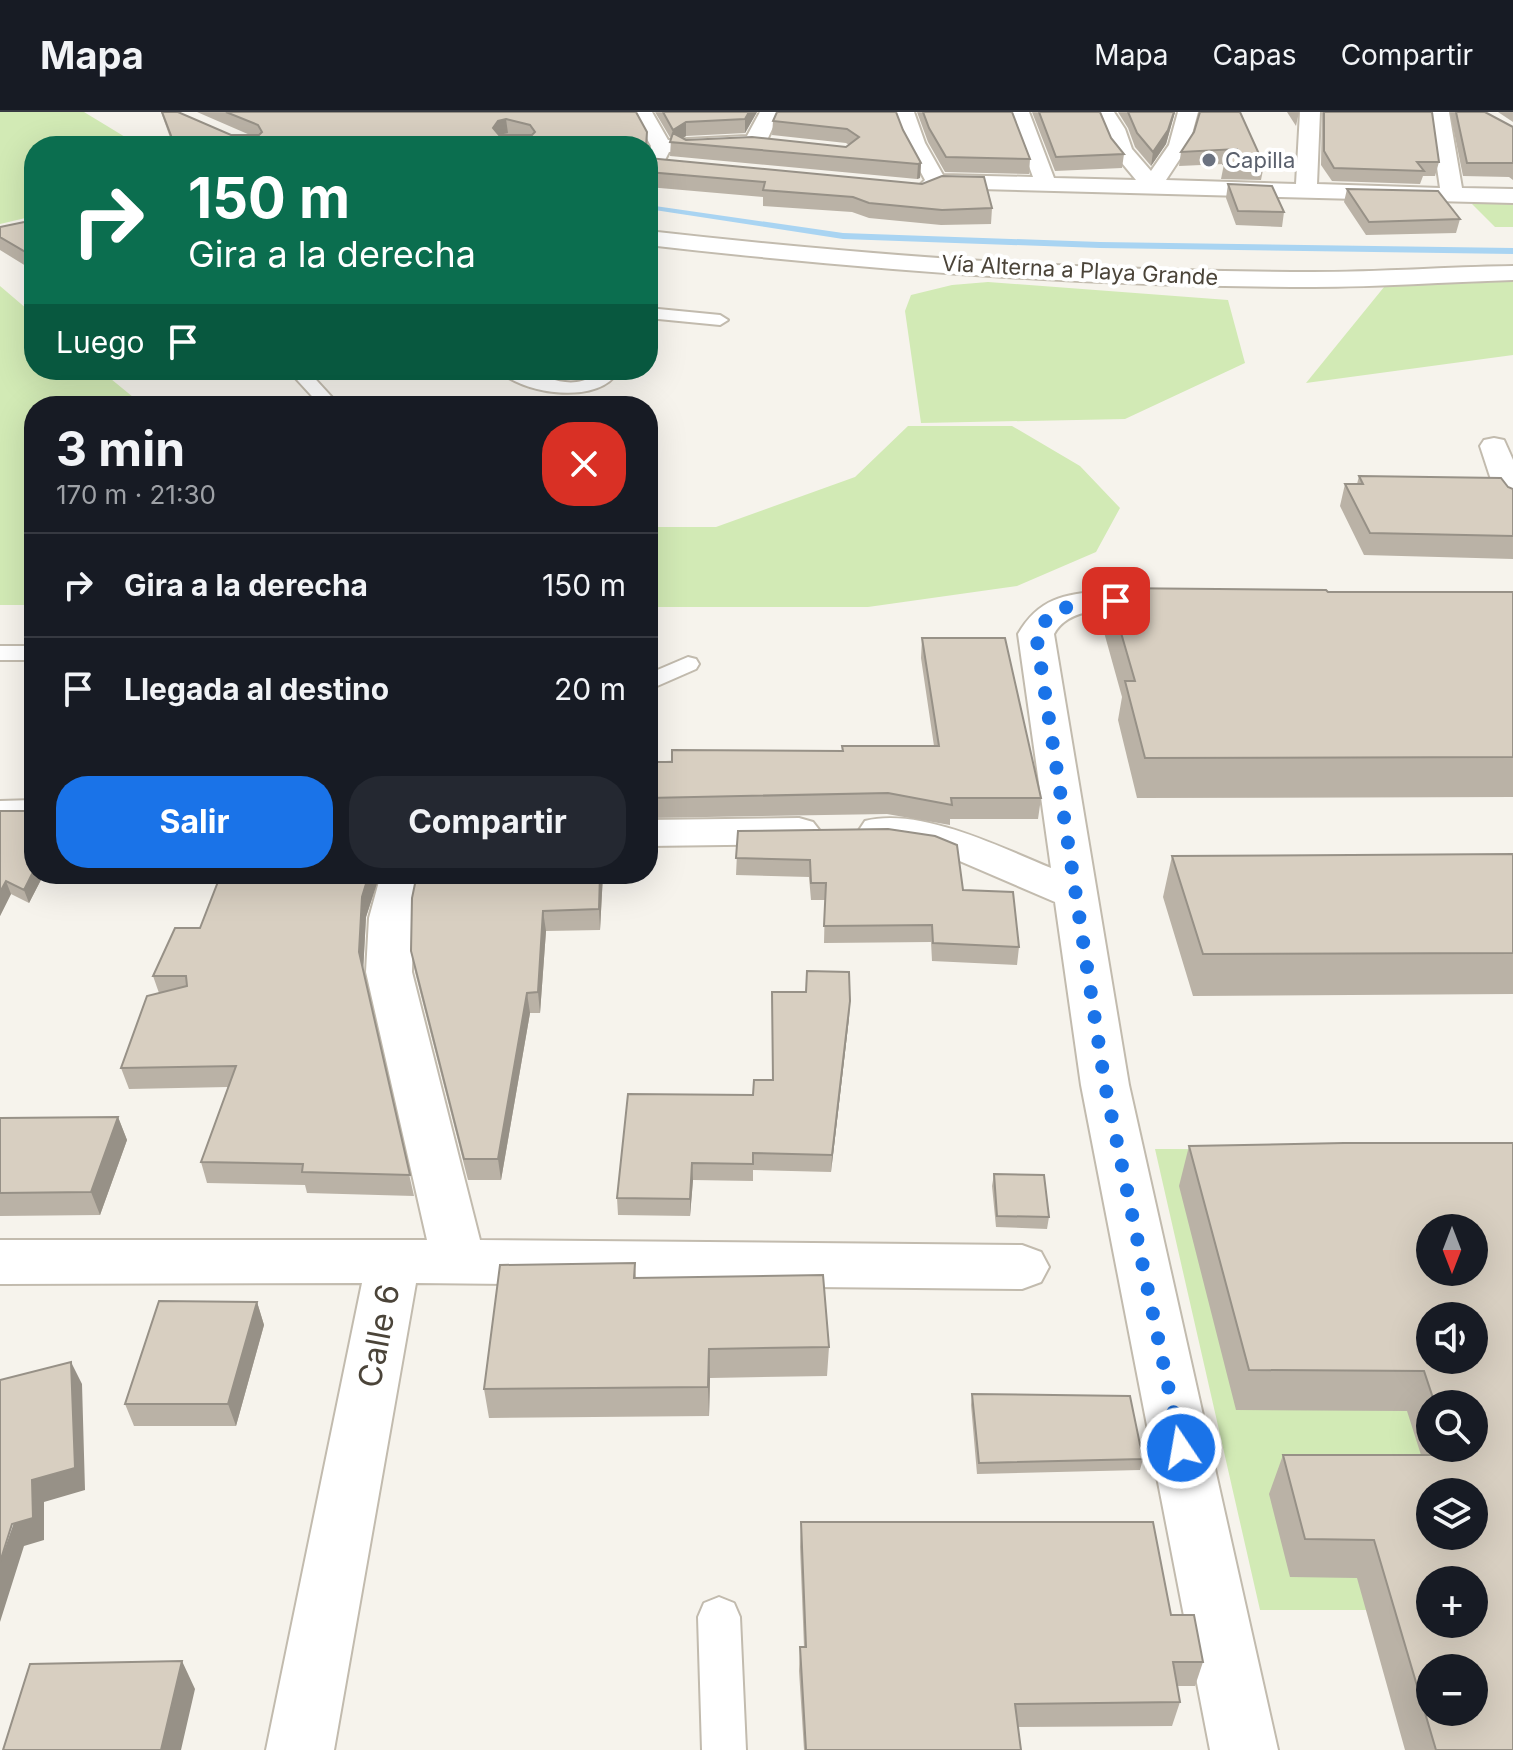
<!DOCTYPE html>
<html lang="es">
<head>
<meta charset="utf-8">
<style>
  :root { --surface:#171b24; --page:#242831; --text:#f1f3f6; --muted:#9ea1a6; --line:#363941; --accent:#1a73e8 }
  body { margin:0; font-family:Inter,sans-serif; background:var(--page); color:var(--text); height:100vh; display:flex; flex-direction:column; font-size:30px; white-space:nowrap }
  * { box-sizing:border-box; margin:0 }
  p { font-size:26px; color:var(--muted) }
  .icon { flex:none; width:44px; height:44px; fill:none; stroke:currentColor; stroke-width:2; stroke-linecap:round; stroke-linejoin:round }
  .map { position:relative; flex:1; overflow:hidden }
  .drawer { position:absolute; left:24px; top:284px; width:634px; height:488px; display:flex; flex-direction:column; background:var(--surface); border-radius:32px; box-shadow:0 8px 32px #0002 }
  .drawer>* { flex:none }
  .top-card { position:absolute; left:24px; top:24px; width:634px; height:244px; border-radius:32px; box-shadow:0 8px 32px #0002; background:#0b6e4f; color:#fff; overflow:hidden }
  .needle { width:52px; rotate:180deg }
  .fabs { position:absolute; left:1416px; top:1102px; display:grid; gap:16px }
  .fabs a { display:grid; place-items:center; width:72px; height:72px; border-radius:50%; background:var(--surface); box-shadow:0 8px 32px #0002; font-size:40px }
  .pin { position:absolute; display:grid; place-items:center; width:68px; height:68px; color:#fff; margin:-34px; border-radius:16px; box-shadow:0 4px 12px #0006 }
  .me { position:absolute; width:88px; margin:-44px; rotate:348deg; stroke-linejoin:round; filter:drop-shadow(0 0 6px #0008) }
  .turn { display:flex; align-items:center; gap:28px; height:168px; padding:0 32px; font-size:36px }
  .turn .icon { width:104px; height:104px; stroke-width:2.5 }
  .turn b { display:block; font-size:56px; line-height:68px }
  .then { display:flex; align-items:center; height:76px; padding:0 32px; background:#0003; gap:16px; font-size:30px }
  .round { display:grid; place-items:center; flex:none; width:84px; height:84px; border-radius:32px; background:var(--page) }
  .summary { display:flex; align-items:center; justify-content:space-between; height:136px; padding:0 32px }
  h1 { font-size:48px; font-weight:700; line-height:60px }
  .button { display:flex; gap:16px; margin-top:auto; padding:16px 32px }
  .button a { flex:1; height:92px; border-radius:32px; background:var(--accent); color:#fff; font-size:32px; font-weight:700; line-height:92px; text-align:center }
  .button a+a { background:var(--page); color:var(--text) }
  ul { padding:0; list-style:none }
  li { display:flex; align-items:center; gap:24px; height:104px; padding:0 32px; border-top:2px solid var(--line) }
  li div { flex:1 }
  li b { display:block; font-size:30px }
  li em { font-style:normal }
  header { display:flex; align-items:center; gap:48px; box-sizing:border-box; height:112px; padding:0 40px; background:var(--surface); border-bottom:2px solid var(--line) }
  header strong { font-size:38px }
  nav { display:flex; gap:44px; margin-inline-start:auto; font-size:28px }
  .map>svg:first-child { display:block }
  .green { fill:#d2eab5; fill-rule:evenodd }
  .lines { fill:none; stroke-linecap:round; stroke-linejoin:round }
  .stream { fill:#a9d4f2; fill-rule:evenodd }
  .service-casing { stroke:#c2bbae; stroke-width:4 }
  .pedestrian-casing { stroke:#c2bbae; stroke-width:4 }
  .minor-casing { stroke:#c2bbae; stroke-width:4 }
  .service { fill:#fff; fill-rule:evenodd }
  .pedestrian { fill:#fff; fill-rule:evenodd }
  .minor { fill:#fff; fill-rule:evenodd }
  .wall { fill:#bab2a6; fill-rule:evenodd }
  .shaded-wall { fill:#979187 }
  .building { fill:#d8cfc1; stroke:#979187; stroke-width:2; fill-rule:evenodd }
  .route { stroke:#1a73e8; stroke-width:14; stroke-dasharray:0 25.2 }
  .worship-dot { fill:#6b7280; stroke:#fff; stroke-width:3 }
  .labels { text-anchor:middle; stroke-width:8; stroke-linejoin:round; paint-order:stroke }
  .far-worship-label { font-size:22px; fill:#5b616d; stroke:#fff; text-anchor:start }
  .far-street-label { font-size:22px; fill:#4b4439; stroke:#fff }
  .near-street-label { font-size:32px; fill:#4b4439; stroke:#fff }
</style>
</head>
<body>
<header>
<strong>Mapa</strong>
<nav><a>Mapa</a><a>Capas</a><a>Compartir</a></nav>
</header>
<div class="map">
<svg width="1513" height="1638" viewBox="0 0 1513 1638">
  <rect width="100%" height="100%" fill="#f6f3ec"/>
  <path class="green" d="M0,0h84l56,34h-106v70l-34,8z
    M1472,92h41v23h-18z
    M1513,163v80l-207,28 87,-107z
    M988,170l240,18 17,63 -120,56 -204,4 -16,-112 6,-16 41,-10z
    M0,174l34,29v55h66l44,36h-110v199h-34z
    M908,314h104l68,40 40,42 -24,44 -79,34 -149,21h-220v-80h68l139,-50z
    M1155,1037l358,1 -39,430h-44v30h-170zM1430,1116h44v44h-44zM1430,1204h44v44h-44zM1430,1292h44v44h-44zM1430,1380h44v44h-44z"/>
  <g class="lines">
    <path class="stream" d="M648,93l195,28 257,9 413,6v6l-413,-6 -257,-9 -195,-30z"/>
    <defs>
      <path id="service" d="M648,196l72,7 8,5 -8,5 -72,-7z
        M288,258h19l33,36h-19z
        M498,258c9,0 19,-1 27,1 25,6 45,20 70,4l-4,-5h18l5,7c-24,27 -92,16 -116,-7z
        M0,534h34v14h-34z
        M688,545l8,2 3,5 -3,5 -48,21v-16z
        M34,688v16l-34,1v-16z
        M719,1485l15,6 6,14 6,133h-44l-4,-133 6,-14z"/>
      <path id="pedestrian" d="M1494,326l10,2 9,20v50l-10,-3 -5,-6 -18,-55 4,-6z"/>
      <path id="minor" d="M632,0h20l16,28 79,-4 13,-24h20l-12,26 -9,8 -90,6 -8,16 -13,1 3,-23z
        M894,0h20l11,31 18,32 90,2 -24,-65h20l25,66 82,2 -24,-29 -7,-22 -11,-17h20l11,17 7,20 19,22 18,-26 9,-33h20l-9,33 -23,35 130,4 4,-72h20l-3,72 123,4 -11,-76h20l13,76 51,1v14l-572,-15 -12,6 -11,-7 7,-7 -20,-37z
        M648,119c220,25 443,41 665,41 67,0 133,-5 200,-6v14c-67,2 -133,7 -200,7 -222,0 -445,-17 -665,-42z
        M1102,479h63l12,3 5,7 -5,7 -12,3c-32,0 -93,-11 -111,23l75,451 149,665h-68l-129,-665 -26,-183 -121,-52 -69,-11 -6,-9 6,-9c55,-14 135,26 186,47l-33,-234c21,-36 45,-39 84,-43z
        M799,706l14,4 7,9 -7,9 -14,4 -151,2v-26z
        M381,762h42l-10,44 -1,54 68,268 542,5 19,7 8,15 -8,15 -19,7 -606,-6 -82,467h-68l96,-467 -362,1v-44h427l-61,-268 3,-54z"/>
    </defs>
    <use href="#service" class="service-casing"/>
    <use href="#pedestrian" class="pedestrian-casing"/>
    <use href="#minor" class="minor-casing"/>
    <use href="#service" class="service"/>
    <use href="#pedestrian" class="pedestrian"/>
    <use href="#minor" class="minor"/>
  </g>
  <path class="wall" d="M161,0h17l53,23h19l-53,-23h439l11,20 1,14h-475z
    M655,0h102l-12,21 -59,3 -3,2 3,2 160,7 3,-2 -3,-2 -74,-8 1,-14 130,9 18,33 -1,15 -3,1 -247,-23 1,-17z
    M917,0h95l18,47 -1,15 -84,-2 -17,-30z
    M1032,0h68l11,26 13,16 -2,14 -67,3z
    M1118,0h57l-9,32 -15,22 -16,-19 -7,-19z
    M1200,0l64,53 -3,15 -40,-1 3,-15 -45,2 2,-14 13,-20z
    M1287,0h12l-3,14z
    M1322,0h110l7,50 -4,14h-12l-3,8 -88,-3 -11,-16z
    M1450,0h35l28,15v53l-4,-3 -46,-1z
    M1498,0h15v10z
    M648,46l344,50 -1,16 -50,1 -72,-7 -17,-6 -89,-6v-9l-115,-10z
    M1228,72l56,28 -2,15 -46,-2 -10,-27z
    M1347,77l113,30 -4,14 -90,2 -22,-33z
    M34,108v51l-34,-21v-23z
    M1359,364l149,11 5,2v70l-149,-4 -24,-49 5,-22h12z
    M1108,476l220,4h185v205l-376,1 -19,-78 4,-23 -20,-72z
    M922,526l119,160 -3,21h-88v6l-63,-11 -239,4v-56l286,-16 -13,-88z
    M0,699l34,63h10l-15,29 -18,-9 -11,22z
    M738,719l225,59 56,57 -2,18 -85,-4 -1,-19 -107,1 1,-43h-14l-2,-23 -73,-2z
    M1513,742v140l-320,2 -30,-99 9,-41z
    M221,762h159l-14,43 -3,54 51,225 -107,-3 -2,-8 -98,-2 -6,-21 27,-75 -99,2 -8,-21 38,-75 -6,-17 47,-48z
    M603,762l-3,56 -54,1 -6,82h-10l-29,167h-33l-53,-208 -4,-21z
    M849,906l-18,154 -78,-2v11l-60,-1 -3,36 -72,-1 -1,-17 156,-118z
    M118,1005l9,23 -27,75 -100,1v-98z
    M1513,1031v607h-108l-48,-172 -67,-1 -21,-83 14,-39h138l-14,-44 -171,-1 -57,-224 10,-40zM1430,1292h44v44h-44z
    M994,1062l55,43 -2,12 -51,-2 -4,-41z
    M635,1151l1,15 193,69 -2,29 -117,2 -1,38 -220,2 -5,-29z
    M257,1190l7,23 -28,101h-102l-9,-22z
    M972,1282l171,65 -3,11 -163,4 -6,-69z
    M801,1410l370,93 32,47 -8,24h-18l3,16 -8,24 -154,1 3,23h-217l-5,-79 1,-24h4l-4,-100z"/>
  <path class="shaded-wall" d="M749,0h8l-12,21v-14z
    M1174,0h1l-9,32 -15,22 2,-14z
    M506,7l2,14 -9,2 -6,-7 5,-7z
    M686,10v14l-11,7 -2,-1v-12z
    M921,51l-1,15 -3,1 1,-15z
    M34,758v4h10l-15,29 -5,-13z
    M369,762h11l-14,43 -3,56 -4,-21 3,-55z
    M600,762h3l-3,56 -1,-21z
    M6,769l5,13 -11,22v-24z
    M543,799l3,20 -6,82 -2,-21z
    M527,881l3,20 -29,167 -3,-21z
    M850,889l-1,17 -18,154 1,-17z
    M118,1005l9,23 -27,75 -9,-23z
    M692,1051l1,17 -3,36v-17z
    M257,1190l7,23 -28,101 -8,-22z
    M709,1237l1,29 -1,38 -1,-29z
    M71,1250l11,22 3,106 -41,12v38l-20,6 -24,76v-60z
    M182,1549l13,28 -14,61h-20z"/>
  <path class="building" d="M162,0h16l53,23h28l3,-3 -4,-7 -32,-13h410l11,20 -1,14h-471zM506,7l24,6 5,7 -3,3h-33l-6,-7 5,-7z
    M663,0h86l-4,7 -59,3 -13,8z
    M777,0h119l7,18 18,33 -3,1 -248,-22 3,-9 13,7 66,-3 94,10 13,-10 -12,-8 -74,-8z
    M923,0h89l18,47 -84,-2 -17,-29z
    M1039,0h61l11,26 13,16 -68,3z
    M1128,0h46l-6,18 -15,22 -16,-19z
    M1200,0h40l24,53 -40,-1 12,-15 -55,3 13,-20z
    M1324,0h108l7,50h-22l7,9 -90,-3 -10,-17z
    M1456,0h29l28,15v36h-46z
    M648,46l274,26 20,-8 42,1 8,31 -50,2 -73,-7 -16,-6 -90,-7 2,-8 -117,-10z
    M1228,72l44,2 12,26 -46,-1z
    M1347,77l91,2 22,28 -91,3z
    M34,108v37l-34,-20v-10z
    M1359,364l142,2 7,9 5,2v47l-143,-3 -25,-49h18z
    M1108,476l218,2 2,2h185v165l-368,1 -20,-77h10z
    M922,526h83l36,160h-90l1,7 -64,-12 -240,5v-36h24v-12l171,1 -1,-5h97z
    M0,699h34v59l-10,20 -18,-9 -6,11z
    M888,717l47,7 22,9 6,45 50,2 6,55 -86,-4 -1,-18 -108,1 2,-43h-15l-1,-23 -74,-2 2,-27z
    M1513,742v99l-310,1 -31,-98z
    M221,762h148l-7,23 -3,55 51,223 -108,-3 1,-8 -102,-2 35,-96 -115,2 26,-72 40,-10 -1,-10h-33l22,-48h25z
    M417,762h183l-1,35 -56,2 -5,81 -11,1 -29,166h-34l-53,-208 1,-53z
    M807,859l42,1 1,29 -18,154 -79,-2v11l-61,-1 -2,36 -73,-1 11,-104 125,1 1,-15h19l-1,-88h34z
    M118,1005l-27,75 -91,1v-75z
    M1344,1031h169v607h-77l-62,-210 -69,-1 -22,-84h169l-2,-7h24v-44h-39l-11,-33 -175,-1 -60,-224zM1430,1116h44v44h-44zM1430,1204h44v44h-44zM1430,1380h44v44h-44zM1430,1468h44v44h-44zM1430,1556h44v44h-44z
    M994,1062l50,1 5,42 -52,-1z
    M635,1151l-1,15 189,-3 6,72 -120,2 -1,38 -224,2 16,-124z
    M159,1189l98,1 -29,102h-103z
    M71,1250l4,106 -43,12 1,38 -21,6 -12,38v-182z
    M972,1282l158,2 13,63 -164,4z
    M801,1410h352l18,93h23l9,47h-30l7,40 -165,2 6,46h-215l-6,-103h6z
    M182,1549l-21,89h-158l27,-86z"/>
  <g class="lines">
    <path class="route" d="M1116,489c-36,4 -60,-1 -80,33l69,451 76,363"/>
  </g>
  <circle class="worship-dot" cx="1209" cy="48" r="8"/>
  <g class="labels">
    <g class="far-worship-label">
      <text x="1225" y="56">Capilla</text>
    </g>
    <g class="far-street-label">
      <text transform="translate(1080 158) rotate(3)" y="8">Vía Alterna a Playa Grande</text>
    </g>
    <g class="near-street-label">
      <text transform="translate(379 1224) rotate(-79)" y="11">Calle 6</text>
    </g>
  </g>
</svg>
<div class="fabs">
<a><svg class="needle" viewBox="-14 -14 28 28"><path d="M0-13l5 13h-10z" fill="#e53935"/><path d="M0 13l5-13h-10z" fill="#9ea1a6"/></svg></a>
<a><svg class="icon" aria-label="sound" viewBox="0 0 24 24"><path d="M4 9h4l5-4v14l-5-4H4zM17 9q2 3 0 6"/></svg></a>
<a><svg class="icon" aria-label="search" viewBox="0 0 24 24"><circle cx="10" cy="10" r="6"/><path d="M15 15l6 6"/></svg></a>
<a><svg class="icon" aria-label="layers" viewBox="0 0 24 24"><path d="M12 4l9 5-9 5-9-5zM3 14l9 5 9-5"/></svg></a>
<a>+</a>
<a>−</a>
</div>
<div class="pin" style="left:1116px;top:489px;background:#d93025"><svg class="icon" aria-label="arrive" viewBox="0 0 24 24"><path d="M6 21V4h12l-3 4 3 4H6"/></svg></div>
<svg class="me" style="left:1181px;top:1336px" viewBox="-20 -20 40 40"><circle r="17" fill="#1a73e8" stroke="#fff" stroke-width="3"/><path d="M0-11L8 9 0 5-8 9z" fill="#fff"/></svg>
<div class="top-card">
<div class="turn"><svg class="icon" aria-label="right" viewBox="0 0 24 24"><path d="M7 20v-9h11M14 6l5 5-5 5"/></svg><div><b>150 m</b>Gira a la derecha</div></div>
<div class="then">Luego<svg class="icon" aria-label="arrive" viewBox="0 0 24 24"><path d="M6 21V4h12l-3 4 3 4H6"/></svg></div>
</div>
<section class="drawer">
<div class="summary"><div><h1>3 min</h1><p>170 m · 21:30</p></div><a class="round" style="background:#d93025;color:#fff"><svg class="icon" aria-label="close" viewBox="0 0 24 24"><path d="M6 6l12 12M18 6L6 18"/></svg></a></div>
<ul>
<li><svg class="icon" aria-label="right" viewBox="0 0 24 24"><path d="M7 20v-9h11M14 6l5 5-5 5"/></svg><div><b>Gira a la derecha</b></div><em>150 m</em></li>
<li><svg class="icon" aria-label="arrive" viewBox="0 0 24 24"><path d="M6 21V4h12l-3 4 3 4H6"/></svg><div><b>Llegada al destino</b></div><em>20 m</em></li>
</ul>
<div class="button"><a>Salir</a><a>Compartir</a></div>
</section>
</div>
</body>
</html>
